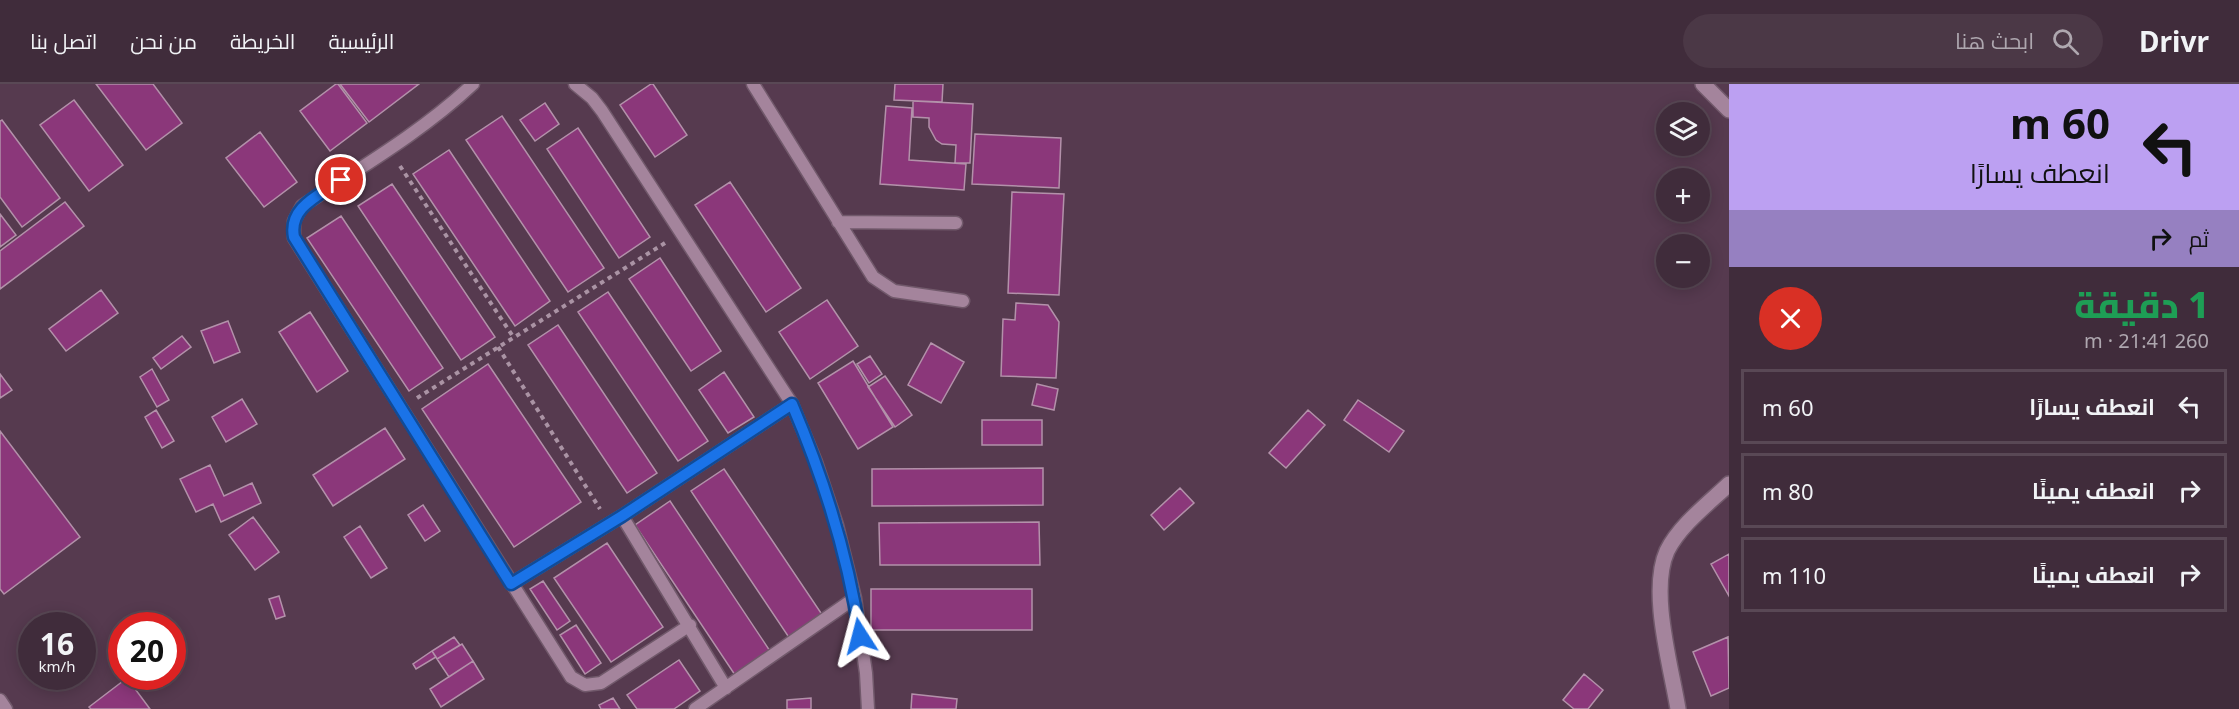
<!DOCTYPE html>
<html lang="ar">
<head>
<meta charset="utf-8">
<style>
  :root { --surface:#402c3b; --page:#4b3846; --text:#f1f3f6; --muted:#aea7af; --line:#594855 }
  body { margin:0; font-family:"Noto Sans",Cairo,sans-serif; background:var(--page); color:var(--text); direction:rtl; height:100vh; display:flex; flex-direction:column; font-size:22px; white-space:nowrap }
  * { box-sizing:border-box; margin:0 }
  p { font-size:20px; color:var(--muted) }
  .icon { flex:none; width:33px; height:33px; fill:none; stroke:currentColor; stroke-width:2; stroke-linecap:round; stroke-linejoin:round }
  .map { position:relative; flex:1; overflow:hidden; direction:ltr }
  .drawer { display:flex; flex-direction:column; background:var(--surface); width:510px }
  .drawer>* { flex:none }
  .hud { background:#bca0f2; color:#111; overflow:hidden }
  .controls { position:absolute; left:1656px; top:18px; display:grid; gap:12px }
  .controls a { display:grid; place-items:center; width:54px; height:54px; border-radius:50%; background:var(--surface); box-shadow:0 3px 15px #0003,0 0 0 2px var(--line); font-size:30px }
  .speed { position:absolute; left:18px; top:528px; display:flex; gap:12px; font-size:30px; font-weight:700; text-align:center }
  .speed>* { display:grid; place-content:center; width:78px; height:78px; border-radius:50%; background:var(--surface); box-shadow:0 3px 15px #0003,0 0 0 2px var(--line); line-height:1 }
  .speed small { font-size:15px; font-weight:400 }
  .speed .limit { border:9px solid #d22; background:#fff; color:#111 }
  .pin { position:absolute; display:grid; place-items:center; width:51px; height:51px; color:#fff; margin:-26px; border:3px solid #fff; border-radius:50%; box-shadow:0 2px 6px #0007 }
  .me { position:absolute; width:66px; margin:-33px; rotate:351deg; stroke-linejoin:round; filter:drop-shadow(0 0 4px #0008) }
  .turn { display:flex; align-items:center; gap:21px; height:126px; padding:0 30px; font-size:27px }
  .turn .icon { width:78px; height:78px; stroke-width:2.5 }
  .turn b { display:block; font-size:42px; line-height:51px }
  .then { display:flex; align-items:center; height:57px; padding:0 30px; background:#0003; gap:12px; font-size:22px }
  .round { display:grid; place-items:center; flex:none; width:63px; height:63px; border-radius:32px; background:var(--page) }
  .overview { display:flex; align-items:center; justify-content:space-between; height:102px; padding:0 30px }
  h1 { font-size:36px; font-weight:800; line-height:45px; color:#1e9e55 }
  ul { padding:0; list-style:none }
  li { display:flex; align-items:center; gap:18px; height:75px; margin:0 12px 9px; padding:0 18px; border:3px solid var(--line); border-radius:0px }
  li div { flex:1 }
  li b { display:block; font-size:22px }
  li em { font-style:normal }
  header { display:flex; align-items:center; gap:36px; box-sizing:border-box; height:84px; padding:0 30px; background:var(--surface); border-bottom:2px solid var(--line) }
  header strong { font-size:28px }
  nav { display:flex; gap:33px; margin-inline-start:auto; font-size:21px }
  .search { width:420px; height:54px; background:var(--page); display:flex; align-items:center; gap:15px; box-sizing:border-box; padding:0 21px; border-radius:33px; color:var(--muted); font-size:22px }
  main { display:flex; flex:1; min-height:0 }
  .map>svg:first-child { display:block }
  .building { fill:#8b377a; stroke:#b391aa; stroke-width:1.5 }
  .lines { fill:none; stroke-linecap:round; stroke-linejoin:round }
  .lane-casing { stroke:#71596b; stroke-width:15 }
  .street-casing { stroke:#71596b; stroke-width:18 }
  .secondary-casing { stroke:#71596b; stroke-width:18 }
  .path { stroke:#aa93a4; stroke-width:4; stroke-dasharray:4.5 4.5; stroke-linecap:butt }
  .lane { stroke:#a4849c; stroke-width:12 }
  .street { stroke:#a4849c; stroke-width:15 }
  .secondary { stroke:#a4849c; stroke-width:15 }
  .route-casing { stroke:#114b97; stroke-width:15 }
  .route { stroke:#1a73e8; stroke-width:10 }
</style>
</head>
<body>
<header>
<strong>Drivr</strong>
<div class="search"><svg class="icon" aria-label="search" viewBox="0 0 24 24"><circle cx="10" cy="10" r="6"/><path d="M15 15l6 6"/></svg>ابحث هنا</div>
<nav><a>الرئيسية</a><a>الخريطة</a><a>من نحن</a><a>اتصل بنا</a></nav>
</header>
<main>
<section class="drawer">
<div class="hud">
<div class="turn"><svg class="icon" aria-label="left" viewBox="0 0 24 24"><path d="M17 20v-9H6M10 6l-5 5 5 5"/></svg><div><b>60 m</b>انعطف يسارًا</div></div>
<div class="then">ثم<svg class="icon" aria-label="right" viewBox="0 0 24 24"><path d="M7 20v-9h11M14 6l5 5-5 5"/></svg></div>
</div>
<div class="overview"><div><h1>1 دقيقة</h1><p>260 m · 21:41</p></div><a class="round" style="background:#d93025;color:#fff"><svg class="icon" aria-label="close" viewBox="0 0 24 24"><path d="M6 6l12 12M18 6L6 18"/></svg></a></div>
<ul>
<li><svg class="icon" aria-label="left" viewBox="0 0 24 24"><path d="M17 20v-9H6M10 6l-5 5 5 5"/></svg><div><b>انعطف يسارًا</b></div><em>60 m</em></li>
<li><svg class="icon" aria-label="right" viewBox="0 0 24 24"><path d="M7 20v-9h11M14 6l5 5-5 5"/></svg><div><b>انعطف يمينًا</b></div><em>80 m</em></li>
<li><svg class="icon" aria-label="right" viewBox="0 0 24 24"><path d="M7 20v-9h11M14 6l5 5-5 5"/></svg><div><b>انعطف يمينًا</b></div><em>110 m</em></li>
</ul>
</section>
<div class="map">
<svg width="1729" height="625" viewBox="0 0 1729 625">
  <rect width="100%" height="100%" fill="#563a4f"/>
  <path class="building" d="M96,0h57l29,39 -36,27z
    M336,0h2l29,39 -37,28 -30,-40z
    M340,0h79l-50,38z
    M651,0h2l34,51 -32,22 -35,-52z
    M895,0h48l-1,18 -48,-2z
    M74,16l49,65 -34,26 -49,-66z
    M913,17l60,3 -3,59h-15l1,-18 -14,-1 -6,-4 -7,-13v-9l-16,-1z
    M545,19l14,21 -24,17 -15,-21z
    M886,22l26,2 -3,52 57,4 -2,26 -84,-6z
    M502,32l102,152 -36,24 -102,-152z
    M2,36l58,78 -38,29 -22,-30v-76z
    M578,44l72,109 -31,21 -72,-109z
    M260,48l37,50 -33,25 -38,-49z
    M975,50l86,4 -2,50 -87,-4z
    M449,66l101,151 -35,25 -102,-152z
    M730,98l71,106 -35,24 -71,-107z
    M392,100l103,153 -34,23 -103,-154z
    M1012,108l52,2 -5,101 -51,-2z
    M65,118l19,24 -84,63v-38z
    M0,130l16,21 -16,12z
    M341,132l102,152 -34,23 -102,-153z
    M660,174l61,93 -30,20 -62,-92z
    M101,206l17,23 -52,38 -17,-22z
    M608,208l100,149 -30,20 -100,-149z
    M827,216l31,46 -48,33 -31,-47z
    M1016,219l32,2 11,17 -3,56 -55,-2 2,-57 12,1z
    M310,228l38,59 -31,21 -38,-60z
    M228,237l12,31 -26,11 -13,-32z
    M558,241l99,148 -30,20 -99,-148z
    M182,252l9,11 -30,22 -8,-11z
    M931,259l33,19 -23,41 -33,-18z
    M870,272l12,18 -13,9 -12,-19z
    M853,277l40,66 -35,22 -40,-66z
    M488,280l93,138 -67,45 -92,-138z
    M152,285l17,31 -12,7 -17,-30z
    M724,288l30,45 -26,16 -29,-43z
    M0,290l12,16 -12,8z
    M885,292l27,39 -17,12 -27,-40z
    M1037,300l21,5 -4,21 -22,-5z
    M242,315l15,25 -31,18 -14,-25z
    M1358,316l46,31 -15,21 -45,-32z
    M156,326l18,31 -12,7 -17,-31z
    M1308,326l17,15 -39,43 -17,-15z
    M982,336h60v25h-60z
    M385,344l20,31 -72,47 -20,-31z
    M0,347l80,106 -76,57 -4,-5z
    M210,381l14,31 28,-13 9,20 -40,19 -8,-18 -17,8 -16,-33z
    M1043,384v37l-171,1v-37z
    M724,385l99,147 -33,23 -99,-148z
    M1180,404l14,15 -30,27 -13,-15z
    M670,417l100,150 -35,24 -100,-150z
    M423,421l17,26 -15,10 -17,-26z
    M253,433l26,35 -24,18 -26,-35z
    M1039,438l1,43h-160l-1,-42z
    M360,442l27,42 -16,10 -27,-41z
    M607,459l56,84 -52,35 -57,-84z
    M1729,470v42l-18,-32z
    M543,497l27,40 -13,9 -27,-41z
    M871,505h161v41h-161z
    M279,512l6,20 -9,3 -7,-20z
    M576,541l25,38 -16,11 -25,-39z
    M454,553l6,8 -23,14 -5,-8z
    M1728,553l1,51 -18,8 -18,-44z
    M462,560l11,17 -24,16 -12,-18z
    M432,567l4,6 -20,12 -3,-5z
    M679,576l21,31 -26,18h-37l-10,-14z
    M473,577l11,18 -43,28 -11,-18z
    M1584,590l19,16 -15,19h-14l-11,-9z
    M127,594l23,31h-59l-2,-2z
    M912,610l45,5 -1,10h-45z
    M613,614l7,11h-19l-2,-4z
    M811,614v11h-24v-9z"/>
  <g class="lines">
    <defs>
      <path id="lane" d="M473,0c-51,48 -113,84 -171,122l-8,15v17l277,439 14,8 16,-2 89,-58
        M575,0l17,14 10,13 190,293 24,58 21,63 18,73 11,75 2,36
        M753,0l120,193 21,14 69,10
        M838,138l118,1
        M622,432l104,172
        M511,500l111,-68 170,-112
        M0,616l6,9
        M695,625l160,-111"/>
      <path id="street" d="M1678,625c-7,-43 -29,-118 -11,-158 13,-26 41,-47 62,-67"/>
      <path id="secondary" d="M1703,0l26,26"/>
    </defs>
    <use href="#lane" class="lane-casing"/>
    <use href="#street" class="street-casing"/>
    <use href="#secondary" class="secondary-casing"/>
    <path class="path" d="M400,82l114,172
      M498,263l102,162
      M417,314l248,-155"/>
    <use href="#lane" class="lane"/>
    <use href="#street" class="street"/>
    <use href="#secondary" class="secondary"/>
  </g>
  <g class="lines">
    <defs>
      <path id="route" d="M341,96c-21,15 -53,27 -47,57l217,347 111,-68 170,-112c32,75 56,151 68,232"/>
    </defs>
    <use href="#route" class="route-casing"/>
    <use href="#route" class="route"/>
  </g>
</svg>
<div class="controls">
<a><svg class="icon" aria-label="layers" viewBox="0 0 24 24"><path d="M12 4l9 5-9 5-9-5zM3 14l9 5 9-5"/></svg></a>
<a>+</a>
<a>−</a>
</div>
<div class="speed"><div>16<small>km/h</small></div><div class="limit">20</div></div>
<div class="pin" style="left:341px;top:96px;background:#d93025"><svg class="icon" aria-label="arrive" viewBox="0 0 24 24"><path d="M6 21V4h12l-3 4 3 4H6"/></svg></div>
<svg class="me" style="left:860px;top:552px" viewBox="-20 -20 40 40"><path d="M0-17L14 15 0 8-14 15z" fill="#1a73e8" stroke="#fff" stroke-width="4"/></svg>
</div>
</main>
</body>
</html>
